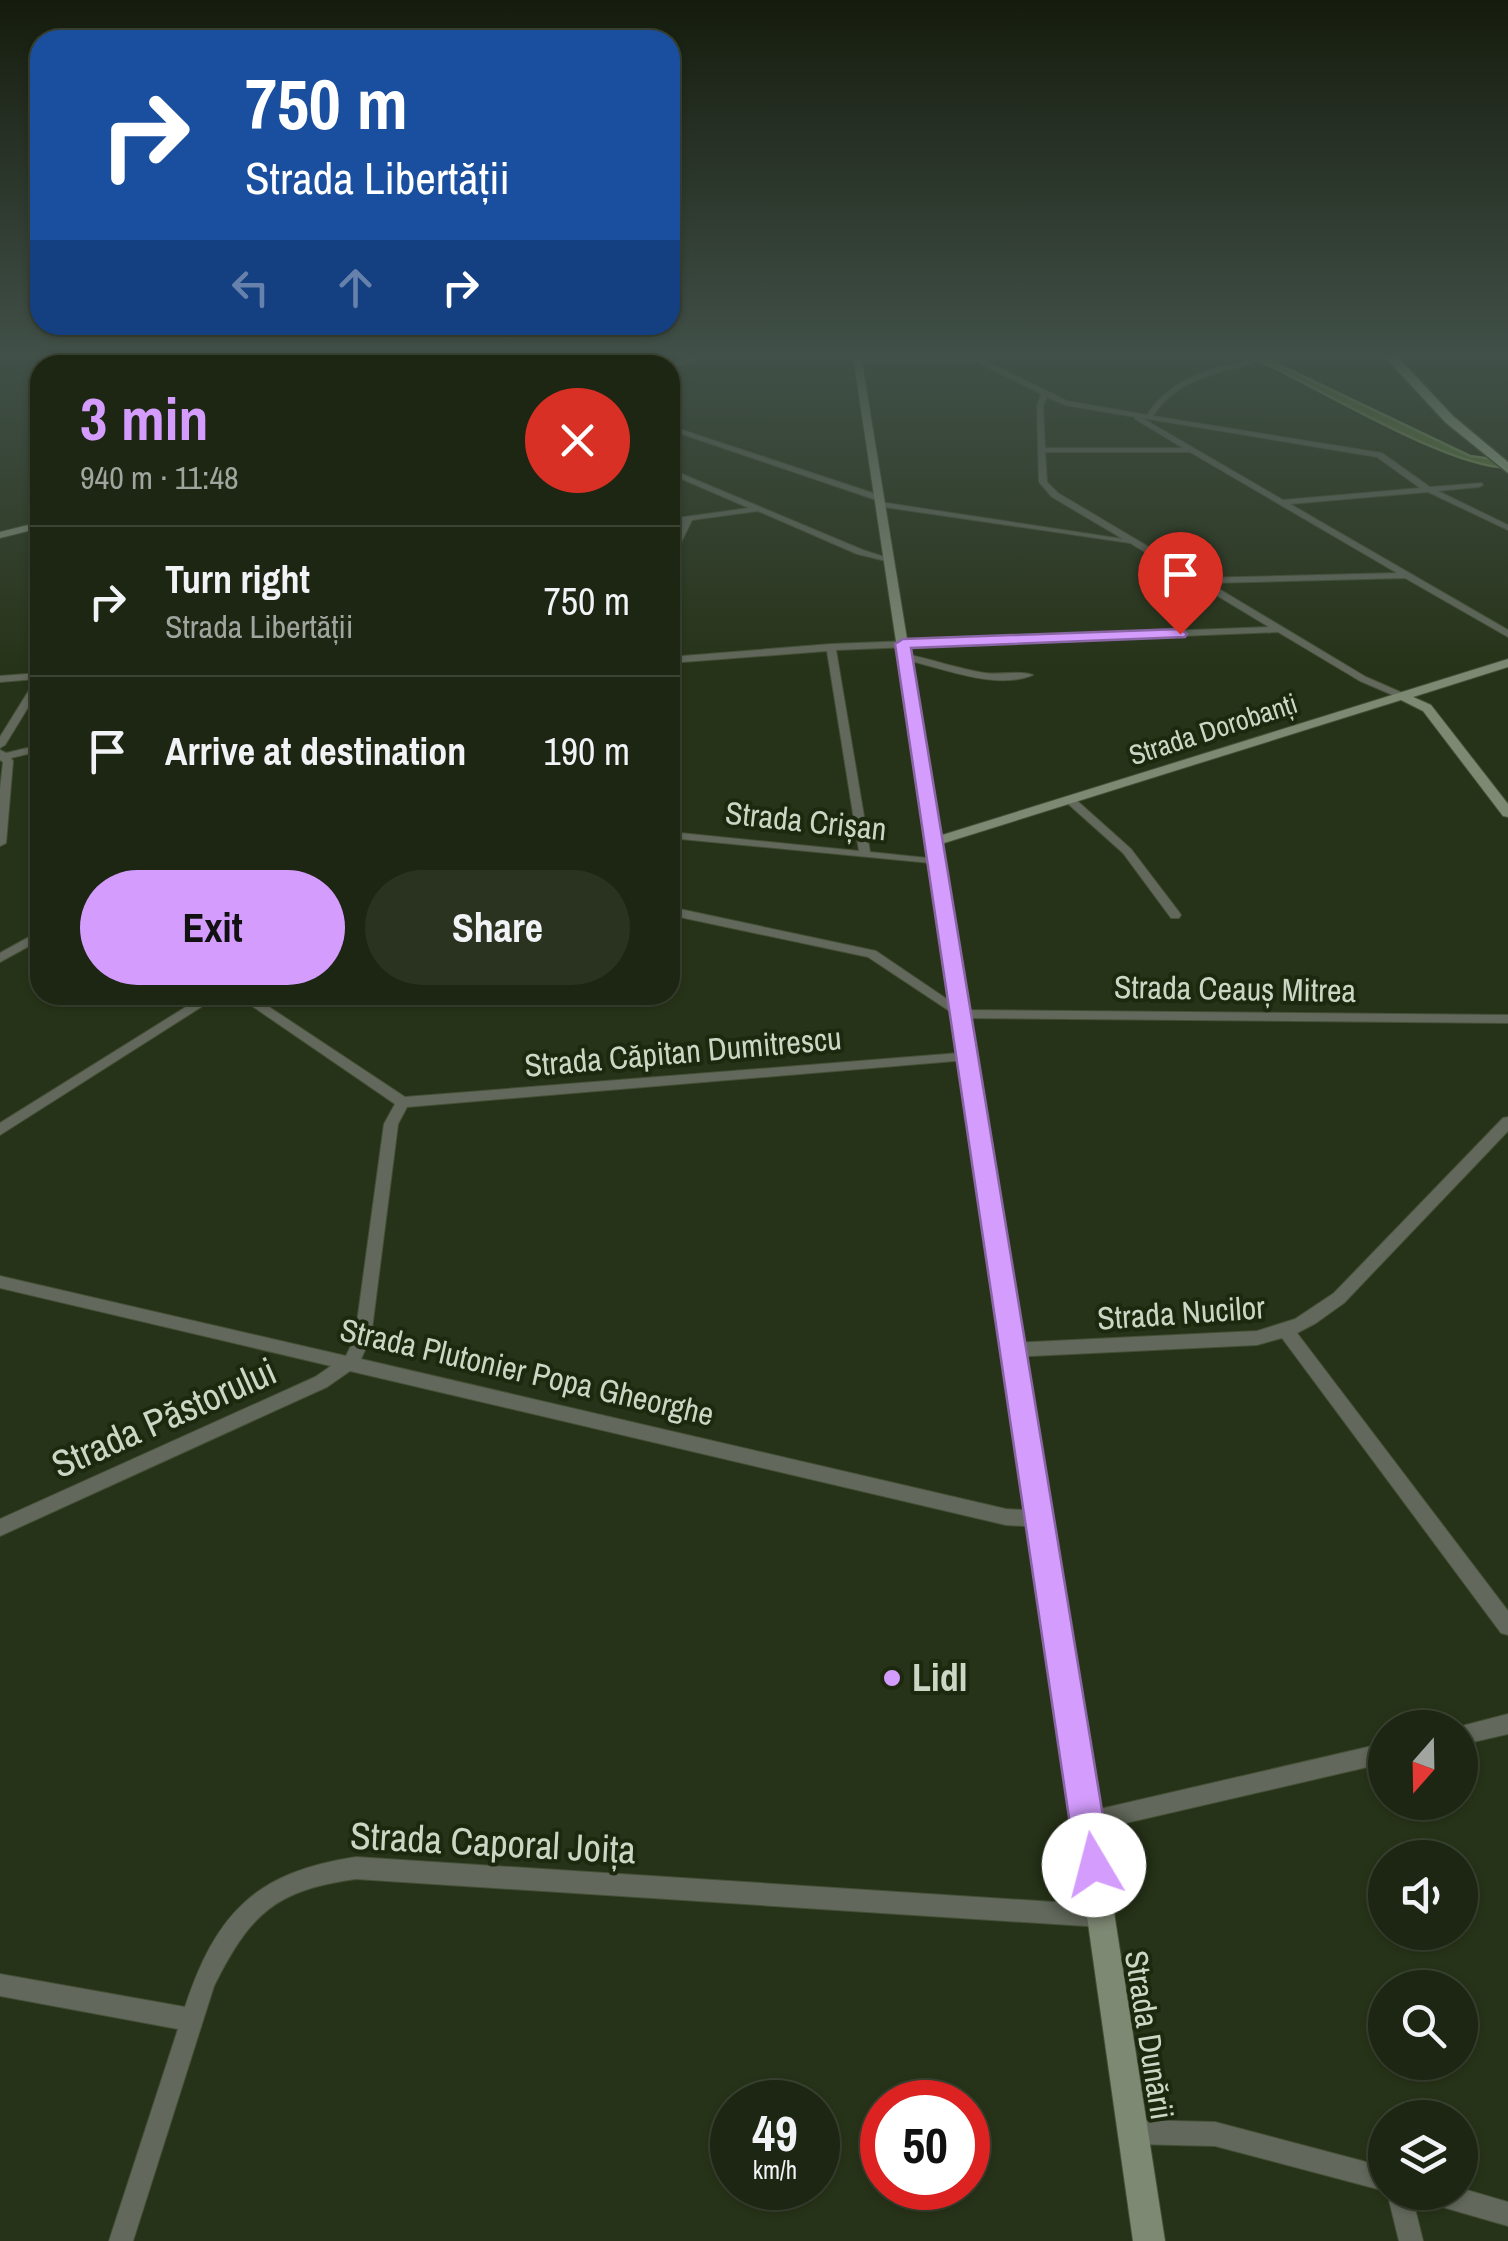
<!DOCTYPE html>
<html lang="en">
<head>
<meta charset="utf-8">
<style>
  :root { --surface:#1d2612; --page:#2a3220; --text:#f1f3f6; --muted:#a0a59f; --line:#3b4332; --accent:#d39cfd }
  body { margin:0; font-family:"Archivo Narrow",sans-serif; background:var(--page); color:var(--text); height:100vh; display:flex; flex-direction:column; font-size:38px; white-space:nowrap }
  * { box-sizing:border-box; margin:0 }
  p { font-size:32px; color:var(--muted) }
  .icon { flex:none; width:55px; height:55px; fill:none; stroke:currentColor; stroke-width:2; stroke-linecap:round; stroke-linejoin:round }
  .map { position:relative; flex:1; overflow:hidden }
  .drawer { position:absolute; left:30px; top:355px; width:650px; height:650px; display:flex; flex-direction:column; background:var(--surface); border-radius:30px; box-shadow:0 2px 8px #0004,0 0 0 2px var(--line) }
  .drawer>* { flex:none }
  .guide { position:absolute; left:30px; top:30px; width:650px; height:305px; border-radius:30px; box-shadow:0 2px 8px #0004,0 0 0 2px var(--line); background:#1a4fa0; color:#fff; overflow:hidden }
  .needle { width:65px; rotate:200deg }
  .fabs { position:absolute; left:1368px; top:1710px; display:grid; gap:20px }
  .fabs a { display:grid; place-items:center; width:110px; height:110px; border-radius:50%; background:var(--surface); box-shadow:0 2px 8px #0004,0 0 0 2px var(--line); font-size:50px }
  .speed { position:absolute; left:710px; top:2080px; display:flex; gap:20px; font-size:50px; font-weight:700; text-align:center }
  .speed>* { display:grid; place-content:center; width:130px; height:130px; border-radius:50%; background:var(--surface); box-shadow:0 2px 8px #0004,0 0 0 2px var(--line); line-height:1 }
  .speed small { font-size:25px; font-weight:400 }
  .speed .limit { border:15px solid #d22; background:#fff; color:#111 }
  .pin { position:absolute; display:grid; place-items:center; width:85px; height:85px; color:#fff; margin:-102px -42px; border-radius:50% 50% 50% 0; rotate:-45deg; box-shadow:0 0 10px #0007 }
  .pin .icon { rotate:45deg }
  .me { position:absolute; width:110px; margin:-55px; rotate:352deg; stroke-linejoin:round; filter:drop-shadow(0 0 8px #0008) }
  .turn { display:flex; align-items:center; gap:35px; height:210px; padding:0 50px; font-size:45px }
  .turn .icon { width:130px; height:130px; stroke-width:2.5 }
  .turn b { display:block; font-size:70px; line-height:85px }
  .lanes { display:flex; align-items:center; height:95px; padding:0 50px; background:#0003; justify-content:center; gap:50px; direction:ltr }
  .lanes .off { opacity:.35 }
  .round { display:grid; place-items:center; flex:none; width:105px; height:105px; border-radius:52px; background:var(--page) }
  .summary { display:flex; align-items:center; justify-content:space-between; height:170px; padding:0 50px }
  h1 { font-size:60px; font-weight:700; line-height:75px; color:var(--accent) }
  .action { display:flex; gap:20px; margin-top:auto; padding:20px 50px }
  .action a { flex:1; height:115px; border-radius:60px; background:var(--accent); color:#111; font-size:40px; font-weight:700; line-height:115px; text-align:center }
  .action a+a { background:var(--page); color:var(--text) }
  ul { padding:0; list-style:none }
  li { display:flex; align-items:center; gap:30px; height:150px; padding:0 50px; border-top:2px solid var(--line) }
  li div { flex:1 }
  li b { display:block; font-size:38px }
  li em { font-style:normal }
  .map>svg:first-child { display:block }
  .water { fill:#618139; stroke:#819a63; stroke-width:2.5 }
  .lines { fill:none; stroke-linecap:round; stroke-linejoin:round }
  .street-casing { stroke:#455037; stroke-width:2 }
  .secondary-casing { stroke:#455037; stroke-width:2 }
  .highway-casing { stroke:#455037; stroke-width:3 }
  .street { fill:#62685b; fill-rule:evenodd }
  .secondary { fill:#7e8974; fill-rule:evenodd }
  .highway { fill:#a7b897; fill-rule:evenodd }
  .route { fill:#d39cfd; stroke:#8965a4; stroke-width:2.5 }
  .poi-dot { fill:#d39cfd; stroke:#1d290e; stroke-width:4 }
  .labels { text-anchor:middle; stroke-width:8; stroke-linejoin:round; paint-order:stroke }
  .far-street-label { font-size:28px; fill:#cdd6c5; stroke:#1d290e }
  .street-label { font-size:32px; fill:#cdd6c5; stroke:#1d290e }
  .near-street-label { font-size:38px; fill:#cdd6c5; stroke:#1d290e }
  .near-poi-label { font-size:38px; font-weight:bold; fill:#cdd6c5; stroke:#1d290e; text-anchor:start }
</style>
</head>
<body>
<div class="map">
<svg width="1508" height="2241" viewBox="0 0 1508 2241">
  <rect width="100%" height="100%" fill="#273318"/>
  <path class="water" d="M1267,359l203,97 38,5v7c-63,-2 -185,-78 -248,-107z"/>
  <g class="lines">
    <defs>
      <path id="street" d="M502,356h8l12,9h-7z
        M645,356h12l-33,9h-11z
        M967,356h9l91,45 80,14c24,-37 66,-50 107,-54v2c-39,11 -77,16 -101,53l229,37 48,34 52,-4 1,2 -4,2 -41,4 70,34v5l-80,-38 -138,12 218,126v7l-103,-59 -196,5 157,94 39,17 2,2 -5,3 -42,-18 -82,-49 -442,18 34,202 67,7 6,3 -2,2 -271,-26v-6l189,19 -32,-200 -157,12v-6l161,-13 438,-17 -139,-84 -253,-37 -1,-2 4,-2 243,37 -71,-42 -13,-15 -2,-76 4,-12 -64,-32 -119,2 -3,-2 3,-2 111,-2zM1047,397l18,8 70,12v2l48,29h-138l-2,-42zM1142,418l235,39 43,31 -137,12zM1045,452h145l207,121 -196,5 -143,-85 -11,-11z
        M670,426l212,70 1,2 -7,2 -206,-70z
        M670,469l193,81 31,10 -4,2 -33,-8 -99,-43 -66,9 -18,37 -4,2v-10l13,-27 -13,1v-4l79,-11 -79,-34z
        M905,654c27,5 53,15 80,19 15,2 34,-3 48,2 -38,16 -92,-8 -131,-16v-4z
        M40,673v15l-35,57 -5,3v-11l36,-58 -36,3v-6z
        M40,745v6l-29,7 2,3 -7,82 -6,3v-57l3,-27 -3,-2v-10l6,3z
        M1070,797l4,1 57,51 48,63 2,3 -2,3h-8l-48,-65 -57,-51 -1,-2z
        M670,907l206,44 87,59 545,5v8l-548,-5 -92,-61 -198,-42z
        M40,931v9l-40,22v-9z
        M205,995h15l-220,140v-12z
        M236,995h15l154,102 567,-45 2,3 -2,3 -5,2 -560,47 -9,17 -27,213 -10,22 645,150 34,2 6,2 3,6 -3,6 -6,2 -34,-2 -656,-154 -23,16 -327,149v-17l315,-142 16,-11 -331,-78v-12l346,80 9,-19 29,-213 11,-20z
        M1508,1117v14l-164,172 -28,20 -19,10 211,278v24l-7,-2 -219,-295 -25,7 -244,12 -6,-2 -2,-5 2,-5 6,-2 244,-12 38,-12 39,-26 169,-175z
        M1508,1714v20l-48,11v-17h-6z
        M1385,1743v20l-298,69 -7,-3 -3,-7 3,-7 7,-3z
        M356,1857l745,48 8,3 3,8 -3,8 -8,3 -745,-48c-81,11 -106,35 -142,107l-81,255h-24l69,-212 -178,-33v-22l185,33c31,-94 71,-135 171,-150z
        M1133,2120l82,2 170,45v24l-170,-45 -82,-2 -8,-4 -4,-8 4,-8z
        M1460,2188l48,14v24l-76,-22 -9,-3 -3,-9h40z
        M1387,2192h24l12,49h-24z"/>
      <path id="secondary" d="M697,356h15l-42,12v-3h-3z
        M853,356h8l78,480 569,-177v8l-95,30 18,8 77,99v13l-5,-1 -80,-105 -22,-11 -460,144 155,952 69,445h-32l-63,-445z
        M40,522v6l-40,10v-6z"/>
      <path id="highway" d="M1384,356h13l56,60 55,46v11l-63,-51z"/>
    </defs>
    <use href="#street" class="street-casing"/>
    <use href="#secondary" class="secondary-casing"/>
    <use href="#highway" class="highway-casing"/>
    <use href="#street" class="street"/>
    <use href="#secondary" class="secondary"/>
    <use href="#highway" class="highway"/>
  </g>
  <linearGradient id="sky" x2="0" y2="1"><stop stop-color="#151c0d"/><stop offset="0.53" stop-color="#415048"/><stop offset="1" stop-color="#415048" stop-opacity="0"/></linearGradient>
  <rect width="1508" height="670" fill="url(#sky)"/>
  <path class="route" d="M1180,629l7,5 -2,3 -274,11 200,1217 -5,12 -12,5 -13,-5 -5,-12 -181,-1221 8,-5z"/>
  <circle class="poi-dot" cx="892" cy="1678" r="10"/>
  <g class="labels">
    <g class="far-street-label">
      <text transform="translate(1213 729) rotate(-18)" y="10">Strada Dorobanți</text>
    </g>
    <g class="street-label">
      <text transform="translate(806 821) rotate(6)" y="11">Strada Crișan</text>
      <text transform="translate(1235 989) rotate(1)" y="11">Strada Ceauș Mitrea</text>
      <text transform="translate(683 1052) rotate(-5)" y="11">Strada Căpitan Dumitrescu</text>
      <text transform="translate(1181 1313) rotate(-4)" y="11">Strada Nucilor</text>
      <text transform="translate(527 1372) rotate(13)" y="11">Strada Plutonier Popa Gheorghe</text>
      <text transform="translate(1149 2035) rotate(81)" y="11">Strada Dunării</text>
    </g>
    <g class="near-street-label">
      <text transform="translate(164 1418) rotate(-24)" y="13">Strada Păstorului</text>
      <text transform="translate(493 1843) rotate(3)" y="13">Strada Caporal Joița</text>
    </g>
    <g class="near-poi-label">
      <text x="912" y="1691">Lidl</text>
    </g>
  </g>
</svg>
<div class="fabs">
<a><svg class="needle" viewBox="-14 -14 28 28"><path d="M0-13l5 13h-10z" fill="#e53935"/><path d="M0 13l5-13h-10z" fill="#a0a59f"/></svg></a>
<a><svg class="icon" aria-label="sound" viewBox="0 0 24 24"><path d="M4 9h4l5-4v14l-5-4H4zM17 9q2 3 0 6"/></svg></a>
<a><svg class="icon" aria-label="search" viewBox="0 0 24 24"><circle cx="10" cy="10" r="6"/><path d="M15 15l6 6"/></svg></a>
<a><svg class="icon" aria-label="layers" viewBox="0 0 24 24"><path d="M12 4l9 5-9 5-9-5zM3 14l9 5 9-5"/></svg></a>
</div>
<div class="speed"><div>49<small>km/h</small></div><div class="limit">50</div></div>
<div class="pin" style="left:1180px;top:634px;background:#d93025"><svg class="icon" aria-label="arrive" viewBox="0 0 24 24"><path d="M6 21V4h12l-3 4 3 4H6"/></svg></div>
<svg class="me" style="left:1094px;top:1865px" viewBox="-20 -20 40 40"><circle r="19" fill="#fff"/><path d="M0-13L10 11 0 6-10 11z" fill="#d39cfd"/></svg>
<div class="guide">
<div class="turn"><svg class="icon" aria-label="right" viewBox="0 0 24 24"><path d="M7 20v-9h11M14 6l5 5-5 5"/></svg><div><b>750 m</b>Strada Libertății</div></div>
<div class="lanes"><svg class="icon off" aria-label="left" viewBox="0 0 24 24"><path d="M17 20v-9H6M10 6l-5 5 5 5"/></svg><svg class="icon off" aria-label="ahead" viewBox="0 0 24 24"><path d="M12 20V5M6 11l6-6 6 6"/></svg><svg class="icon" aria-label="right" viewBox="0 0 24 24"><path d="M7 20v-9h11M14 6l5 5-5 5"/></svg></div>
</div>
<section class="drawer">
<div class="summary"><div><h1>3 min</h1><p>940 m · 11:48</p></div><a class="round" style="background:#d93025;color:#fff"><svg class="icon" aria-label="close" viewBox="0 0 24 24"><path d="M6 6l12 12M18 6L6 18"/></svg></a></div>
<ul>
<li><svg class="icon" aria-label="right" viewBox="0 0 24 24"><path d="M7 20v-9h11M14 6l5 5-5 5"/></svg><div><b>Turn right</b><p>Strada Libertății</p></div><em>750 m</em></li>
<li><svg class="icon" aria-label="arrive" viewBox="0 0 24 24"><path d="M6 21V4h12l-3 4 3 4H6"/></svg><div><b>Arrive at destination</b></div><em>190 m</em></li>
</ul>
<div class="action"><a>Exit</a><a>Share</a></div>
</section>
</div>
</body>
</html>
